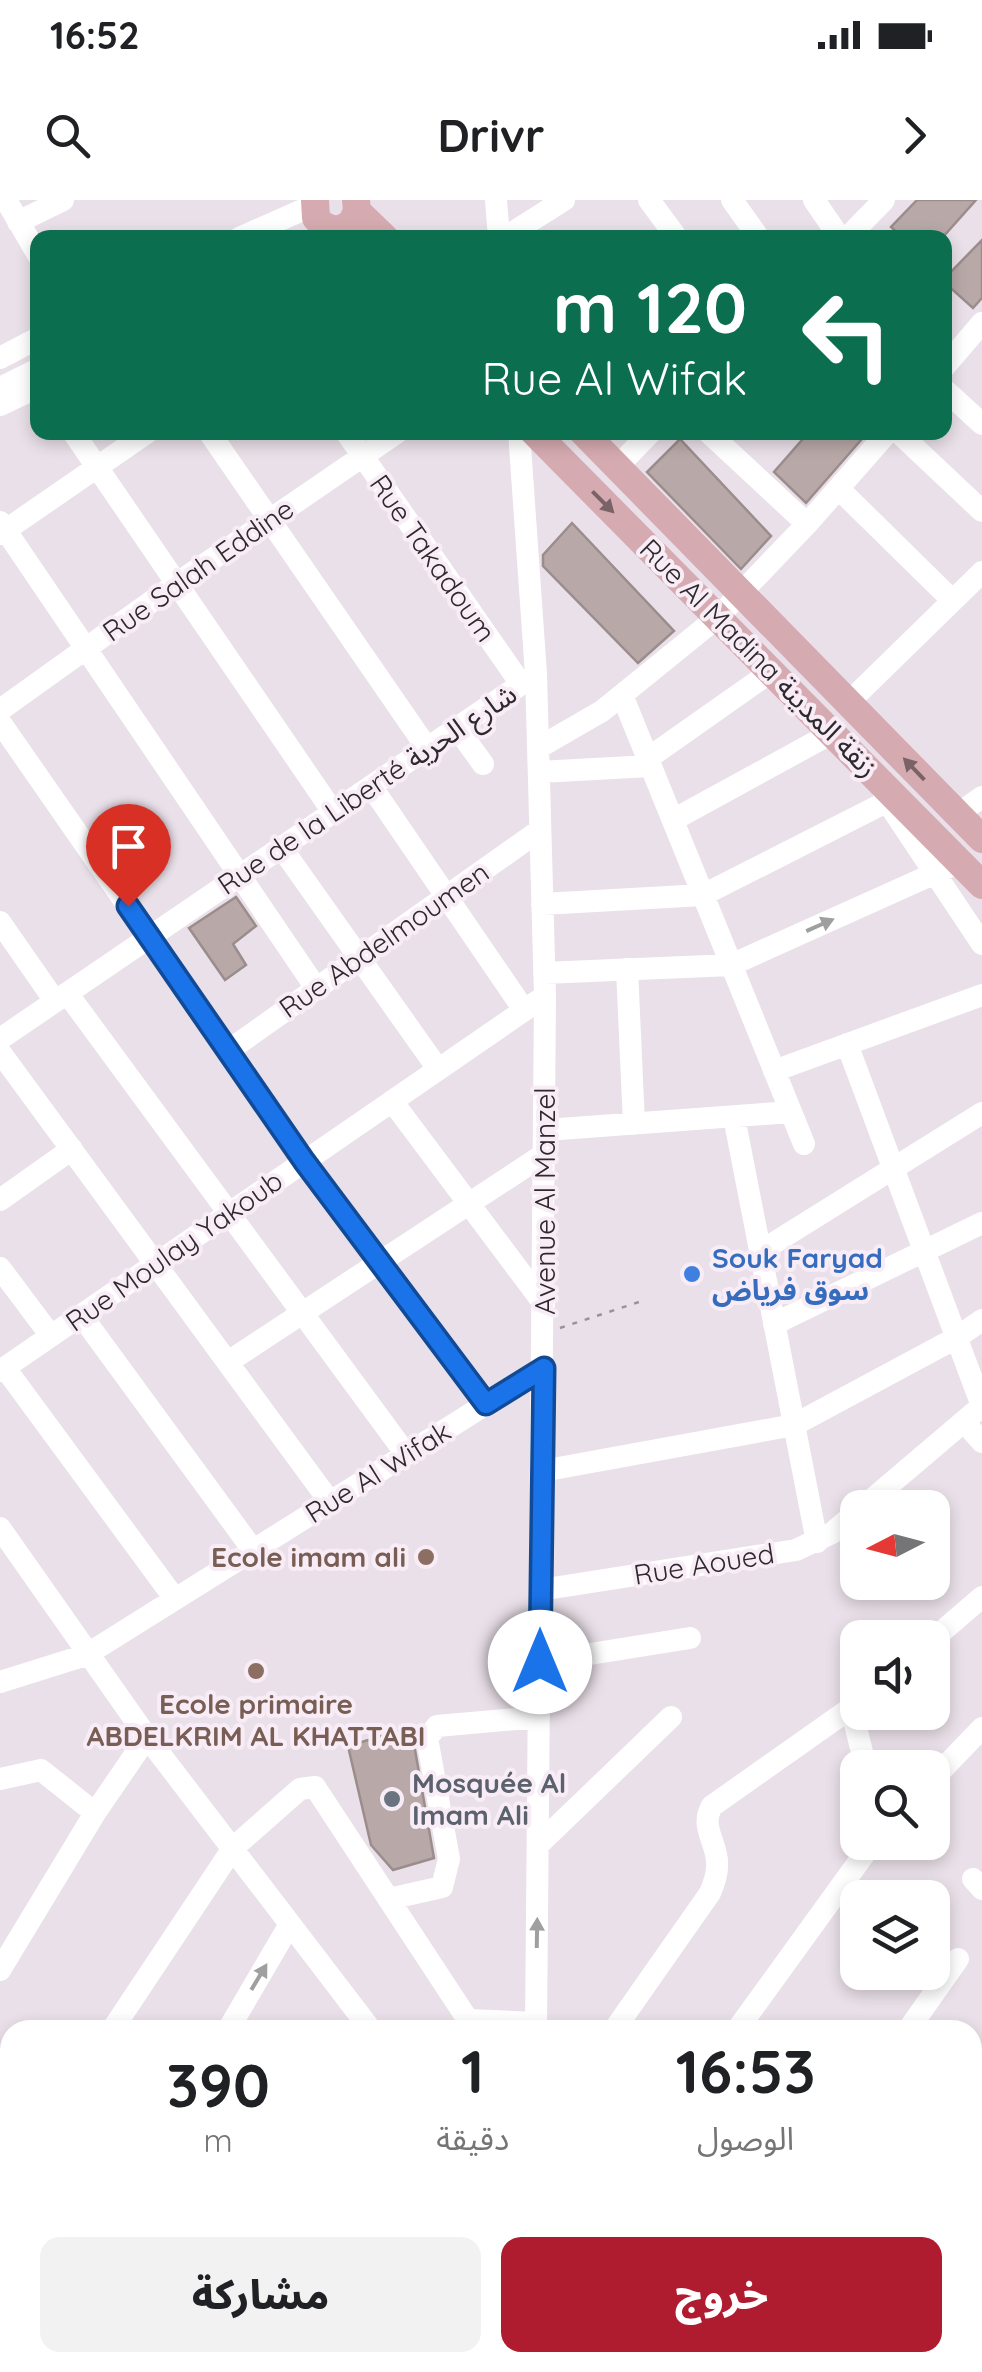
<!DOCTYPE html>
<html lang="ar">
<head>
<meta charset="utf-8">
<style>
  :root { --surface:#fff; --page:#f2f2f2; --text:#202124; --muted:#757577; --accent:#b01c2f }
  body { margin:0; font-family:Quicksand,"Noto Sans Arabic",sans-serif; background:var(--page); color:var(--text); direction:rtl; height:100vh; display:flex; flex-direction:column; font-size:38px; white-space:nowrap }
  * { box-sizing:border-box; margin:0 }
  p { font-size:32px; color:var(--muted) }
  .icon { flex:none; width:55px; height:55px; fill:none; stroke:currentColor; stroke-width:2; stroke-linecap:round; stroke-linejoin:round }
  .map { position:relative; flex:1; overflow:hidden; direction:ltr }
  .sheet { position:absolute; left:0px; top:1820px; width:982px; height:352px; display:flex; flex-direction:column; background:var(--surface); border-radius:30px 30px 0 0; box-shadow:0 5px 15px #0003; direction:rtl }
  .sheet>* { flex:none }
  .hud { position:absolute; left:30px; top:30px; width:922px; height:210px; border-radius:20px; box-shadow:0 5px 15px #0003; direction:rtl; background:#0b6e4f; color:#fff; overflow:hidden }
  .needle { width:65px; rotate:264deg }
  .tools { position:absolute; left:840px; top:1290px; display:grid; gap:20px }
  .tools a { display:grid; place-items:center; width:110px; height:110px; border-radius:20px; background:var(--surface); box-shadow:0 5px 15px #0003; font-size:50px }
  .pin { position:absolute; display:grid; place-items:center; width:85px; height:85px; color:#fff; margin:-102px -42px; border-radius:50% 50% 50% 0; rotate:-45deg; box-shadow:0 0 10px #0007 }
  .pin .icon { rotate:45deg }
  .me { position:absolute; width:110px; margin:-55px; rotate:0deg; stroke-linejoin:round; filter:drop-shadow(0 0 8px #0008) }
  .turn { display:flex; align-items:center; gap:35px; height:210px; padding:0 40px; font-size:45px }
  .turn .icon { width:130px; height:130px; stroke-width:2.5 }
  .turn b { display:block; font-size:70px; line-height:85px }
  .eta { display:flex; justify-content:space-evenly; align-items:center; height:170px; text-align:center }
  .eta b { font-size:60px; font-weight:800; line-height:70px }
  .cta { display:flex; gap:20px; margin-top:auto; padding:20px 40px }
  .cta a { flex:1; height:115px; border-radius:20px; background:var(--accent); color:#fff; font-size:40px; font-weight:800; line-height:115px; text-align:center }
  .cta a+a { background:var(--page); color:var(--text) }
  .status { display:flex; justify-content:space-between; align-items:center; height:70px; padding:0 50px; background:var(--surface); direction:ltr }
  .status svg { height:28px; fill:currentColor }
  header { display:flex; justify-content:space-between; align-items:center; height:130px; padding:0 40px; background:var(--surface); font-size:45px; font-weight:800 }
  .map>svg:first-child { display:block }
  .building { fill:#b8a9a8; stroke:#9b8d8c; stroke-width:2.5 }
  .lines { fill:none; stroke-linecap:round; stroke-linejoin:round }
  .path { stroke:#9a9299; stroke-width:2.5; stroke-dasharray:5 8; stroke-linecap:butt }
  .minor { stroke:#fff; stroke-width:22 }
  .major { stroke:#d5aab0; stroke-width:28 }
  .oneway { fill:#796367 }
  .oneway2 { fill:#a09fa0 }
  .route-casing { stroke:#114b97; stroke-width:25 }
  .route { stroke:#1a73e8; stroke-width:18 }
  .shop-dot { fill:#3f7fe0; stroke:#f8edf6; stroke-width:4 }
  .education-dot { fill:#8d6e63; stroke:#f8edf6; stroke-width:4 }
  .worship-dot { fill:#6b7280; stroke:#f8edf6; stroke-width:4 }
  .labels { text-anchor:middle; stroke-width:8; stroke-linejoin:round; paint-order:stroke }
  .street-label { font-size:28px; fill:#2d292c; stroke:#f8edf6 }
  .shop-label { font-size:28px; font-weight:bold; fill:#366cbe; stroke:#f8edf6; text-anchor:start }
  .education-label { font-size:28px; font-weight:bold; fill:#785e54; stroke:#f8edf6; text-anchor:end }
  .worship-label { font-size:28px; font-weight:bold; fill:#5b616d; stroke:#f8edf6; text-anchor:start }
</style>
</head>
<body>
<div class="status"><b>16:52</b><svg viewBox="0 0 49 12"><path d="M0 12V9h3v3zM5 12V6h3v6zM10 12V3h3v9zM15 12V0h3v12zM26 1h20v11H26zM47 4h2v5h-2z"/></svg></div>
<header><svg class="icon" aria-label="forward" viewBox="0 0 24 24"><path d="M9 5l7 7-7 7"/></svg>Drivr<svg class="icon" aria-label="search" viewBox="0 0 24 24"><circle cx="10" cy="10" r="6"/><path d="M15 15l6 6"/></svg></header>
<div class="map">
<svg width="982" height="2172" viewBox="0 0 982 2172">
  <rect width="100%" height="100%" fill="#eae0e9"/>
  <path class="building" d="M917,0h59l-34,38h-39l-12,-11z
    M982,40v58l-9,10 -28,-25v-5z
    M809,232h59l-62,71 -32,-31z
    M680,239l91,97 -30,33 -94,-97z
    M572,323l102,108 -36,32 -95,-97v-11z
    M236,697l20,29 -23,18 13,21 -21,15 -36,-52z
    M411,1527l23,131 -41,12 -22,-25 -23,-99z"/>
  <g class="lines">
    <path class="path" d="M560,1128l79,-26"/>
    <path class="minor" d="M6,0l32,55
      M496,0l3,38
      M649,0l28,38
      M732,0l27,38
      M814,0l26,38
      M18,22l45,-22
      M239,38l75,-33
      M504,38l60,-38
      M847,38l37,-38
      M0,158l38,-20
      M945,166l37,-43
      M0,188l38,-19
      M945,190l37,34
      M0,205l38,-18
      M73,232l260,380
      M209,232l218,316
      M346,232l175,252
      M519,232l17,242 9,322 -9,1034
      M708,232l99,92
      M898,232l84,79
      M617,267l34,-35
      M839,289l113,111
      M0,322l316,466
      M0,334l148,-102
      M622,495l182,449
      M849,502l133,-130
      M0,510l176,-126 222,-152
      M0,522l305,439 182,243
      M457,528l26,36
      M538,548l64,-37 116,-94 89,-93 81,-92
      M647,559l125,-88
      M539,572l111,-6
      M371,586l153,224
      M884,597l98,147
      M958,614l24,-17
      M673,620l159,-87
      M281,647l157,222
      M542,704l161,-9 193,-98
      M0,722l55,79
      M627,769l7,155
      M544,773l187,-8 229,-103
      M67,793l339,461
      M0,839l536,-365
      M847,844l135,362
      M228,851l312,-221
      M0,852l330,450
      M774,871l208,-76
      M392,901l152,203
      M734,917l83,425
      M546,930l245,-18
      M0,1000l72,-51
      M761,1051l221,-138
      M0,1068l51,68
      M81,1115l172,235
      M774,1124l208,-101
      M228,1162l318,-209
      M5,1168l170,231
      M0,1171l545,-375
      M964,1222l18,20
      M542,1271l252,-46 162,-87 26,-18
      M862,1308l120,-102
      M0,1328l147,209 224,293
      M540,1390l256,-40 36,-17 26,-22
      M932,1440l50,-43
      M540,1462l150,-24
      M0,1482l86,-27 458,-287
      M851,1508l15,60
      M0,1579l41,-9 54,43
      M932,1580l50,-52
      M538,1645l133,-128
      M973,1679l9,10
      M389,1699l53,-12 7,-28 -22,-121 10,-12 102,-9
      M0,1770l95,-157 52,-76
      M112,1830l121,-182 67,-59 15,-2 153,233 68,3
      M228,1830l62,-106
      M614,1830l96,-137c4,-10 8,-20 7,-32 -1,-20 -17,-35 -5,-55l146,-103
      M737,1830l136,-188
      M908,1830l50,-71
      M972,1918l10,-14
      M0,1938l10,3
      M0,2019l10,-22
      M0,2059l10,11
      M0,2126l10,-7
      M592,2162l10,10
      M615,2162l6,10
      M61,2172l5,-10
      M227,2172l7,-10
      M334,2172l7,-10
      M558,2172l1,-10
      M674,2172l6,-10
      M807,2172l6,-10
      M977,2172l5,-6"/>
    <path class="major" d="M315,0l1,18c10,13 24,15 36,4l5,-11 -1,-11
      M357,11l28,27
      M534,232l448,453
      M583,232l399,407"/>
  </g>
  <defs><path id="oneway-solid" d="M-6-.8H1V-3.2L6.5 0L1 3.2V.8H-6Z" transform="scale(2.5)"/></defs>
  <g class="oneway">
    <use href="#oneway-solid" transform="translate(603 302) rotate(45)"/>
    <use href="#oneway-solid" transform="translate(914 569) rotate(-134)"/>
  </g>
  <g class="oneway2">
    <use href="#oneway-solid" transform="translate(820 725) rotate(-24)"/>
    <use href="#oneway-solid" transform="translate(537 1733) rotate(-89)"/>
    <use href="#oneway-solid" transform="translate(259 1777) rotate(-59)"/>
  </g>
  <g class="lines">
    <defs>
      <path id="route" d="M128,706l176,255 182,243 58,-36 -4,294"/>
    </defs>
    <use href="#route" class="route-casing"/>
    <use href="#route" class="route"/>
  </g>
  <circle class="shop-dot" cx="692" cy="1074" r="10"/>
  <g class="education-dot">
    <circle cx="426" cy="1357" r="10"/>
    <circle cx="256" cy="1471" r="10"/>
  </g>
  <circle class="worship-dot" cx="392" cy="1599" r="10"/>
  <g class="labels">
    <g class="street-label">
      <text transform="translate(433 358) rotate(55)" y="10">Rue Takadoum</text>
      <text transform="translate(198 370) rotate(-35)" y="10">Rue Salah Eddine</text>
      <text transform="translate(759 458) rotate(45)" y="10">Rue Al Madina زنقة المدينة</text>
      <text transform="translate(367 589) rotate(-34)" y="10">Rue de la Liberté شارع الحرية</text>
      <text transform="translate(384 740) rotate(-35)" y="10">Rue Abdelmoumen</text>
      <text transform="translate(545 1001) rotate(-90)" y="10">Avenue Al Manzel</text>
      <text transform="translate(174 1051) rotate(-35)" y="10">Rue Moulay Yakoub</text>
      <text transform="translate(378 1272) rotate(-32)" y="10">Rue Al Wifak</text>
      <text transform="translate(704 1364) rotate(-9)" y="10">Rue Aoued</text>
    </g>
    <g class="shop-label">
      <text x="712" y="1068">Souk Faryad<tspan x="712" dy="32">سوق فرياض</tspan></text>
    </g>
    <g class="education-label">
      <text x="406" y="1367">Ecole imam ali</text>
      <text x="256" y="1514" text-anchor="middle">Ecole primaire<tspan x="256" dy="32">ABDELKRIM AL KHATTABI</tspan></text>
    </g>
    <g class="worship-label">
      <text x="412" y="1593">Mosquée Al<tspan x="412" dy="32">Imam Ali</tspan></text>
    </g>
  </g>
</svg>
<div class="tools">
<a><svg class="needle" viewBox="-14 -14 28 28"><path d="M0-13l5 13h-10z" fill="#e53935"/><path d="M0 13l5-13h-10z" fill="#757577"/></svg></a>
<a><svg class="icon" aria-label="sound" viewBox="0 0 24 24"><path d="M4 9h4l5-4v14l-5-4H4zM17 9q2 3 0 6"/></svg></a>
<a><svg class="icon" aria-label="search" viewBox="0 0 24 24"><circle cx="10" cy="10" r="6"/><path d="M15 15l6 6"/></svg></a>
<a><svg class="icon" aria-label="layers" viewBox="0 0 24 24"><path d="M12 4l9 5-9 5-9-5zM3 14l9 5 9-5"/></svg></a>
</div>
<div class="pin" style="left:128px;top:706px;background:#d93025"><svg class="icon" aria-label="arrive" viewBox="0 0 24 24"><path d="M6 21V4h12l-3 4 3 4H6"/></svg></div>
<svg class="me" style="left:540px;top:1462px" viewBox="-20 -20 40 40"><circle r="19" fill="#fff"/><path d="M0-13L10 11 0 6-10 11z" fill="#1a73e8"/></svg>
<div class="hud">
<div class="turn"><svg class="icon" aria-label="left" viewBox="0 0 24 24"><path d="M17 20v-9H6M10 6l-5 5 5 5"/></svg><div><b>120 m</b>Rue Al Wifak</div></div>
</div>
<section class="sheet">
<div class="eta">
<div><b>16:53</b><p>الوصول</p></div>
<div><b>1</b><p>دقيقة</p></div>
<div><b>390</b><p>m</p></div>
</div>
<div class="cta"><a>خروج</a><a>مشاركة</a></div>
</section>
</div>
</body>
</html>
